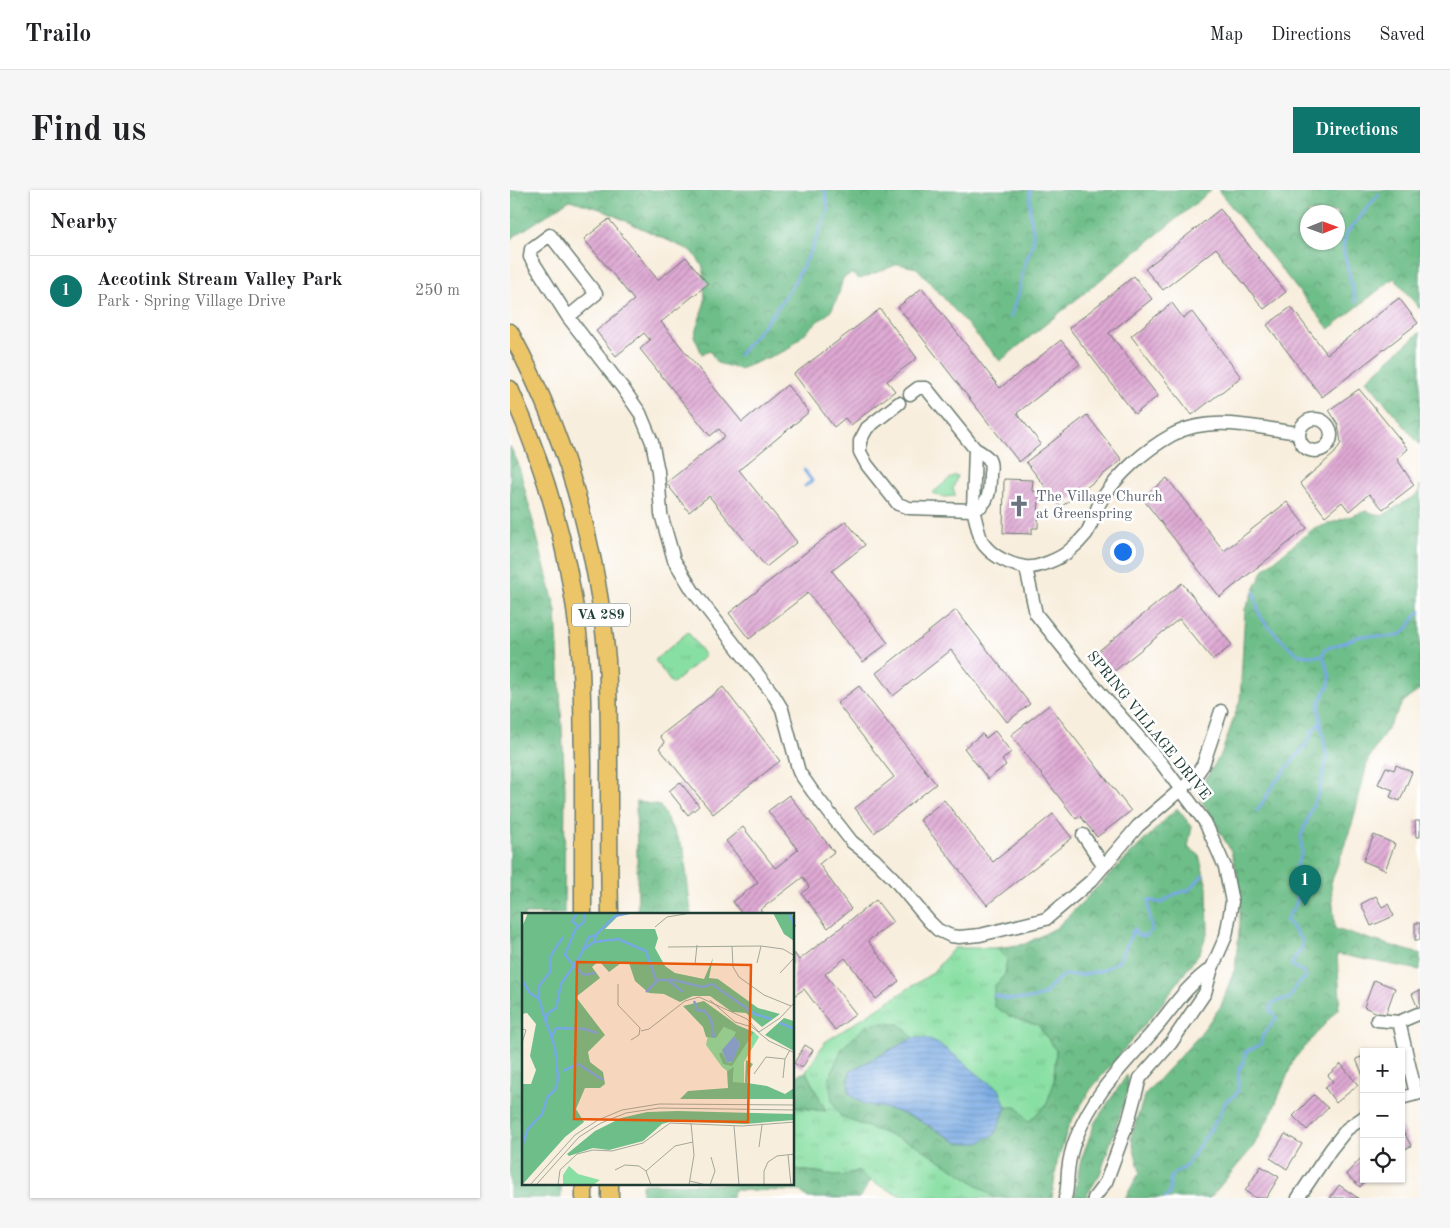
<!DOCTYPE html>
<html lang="en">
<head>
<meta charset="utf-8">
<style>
  body { margin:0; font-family:"Old Standard TT",serif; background:#f6f6f6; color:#202124 }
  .controls { position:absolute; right:15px; bottom:15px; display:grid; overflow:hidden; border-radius:0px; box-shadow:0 1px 4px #0004 }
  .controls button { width:45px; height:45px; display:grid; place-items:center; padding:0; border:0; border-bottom:1px solid #e0e0e0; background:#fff; color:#202124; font:25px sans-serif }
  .compass { position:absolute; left:790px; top:15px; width:45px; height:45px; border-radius:50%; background:#fff; box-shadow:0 1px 4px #0004; rotate:89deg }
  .you { position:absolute; left:612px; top:361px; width:18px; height:18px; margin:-12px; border:4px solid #fff; border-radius:50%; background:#1a73e8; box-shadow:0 0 0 8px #1a73e833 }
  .badge { display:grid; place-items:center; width:32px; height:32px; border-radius:50%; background:#0f766e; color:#fff; font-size:16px; font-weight:700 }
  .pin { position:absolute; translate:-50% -41px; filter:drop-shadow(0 1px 2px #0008) }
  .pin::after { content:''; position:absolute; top:26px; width:18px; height:15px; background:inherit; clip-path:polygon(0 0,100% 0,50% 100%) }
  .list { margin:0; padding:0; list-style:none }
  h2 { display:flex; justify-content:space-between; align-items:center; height:65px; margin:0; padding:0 20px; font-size:21px }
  h2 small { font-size:16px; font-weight:400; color:#757577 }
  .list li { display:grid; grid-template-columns:32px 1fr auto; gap:15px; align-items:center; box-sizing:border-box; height:70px; padding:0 20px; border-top:1px solid #e0e0e0 }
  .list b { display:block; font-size:19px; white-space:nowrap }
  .list p { margin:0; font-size:16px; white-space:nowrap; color:#757577 }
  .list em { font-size:16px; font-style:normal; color:#757577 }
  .icon { flex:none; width:28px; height:28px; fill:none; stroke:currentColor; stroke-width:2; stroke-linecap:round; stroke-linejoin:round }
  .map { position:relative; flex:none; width:910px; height:1008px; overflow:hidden; border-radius:0px }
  header { display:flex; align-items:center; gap:30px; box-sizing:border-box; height:70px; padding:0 25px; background:#fff; border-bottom:1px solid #e0e0e0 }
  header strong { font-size:24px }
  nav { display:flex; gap:28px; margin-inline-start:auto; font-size:18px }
  .intro { display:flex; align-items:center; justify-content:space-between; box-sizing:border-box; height:120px; padding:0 30px }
  h1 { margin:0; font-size:35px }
  .button { padding:12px 22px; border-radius:0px; background:#0f766e; color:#fff; font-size:18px; font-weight:700 }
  main { display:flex; gap:30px; padding:0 30px }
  aside { flex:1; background:#fff; border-radius:0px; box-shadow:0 1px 4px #0004 }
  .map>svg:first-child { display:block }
</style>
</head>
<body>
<header>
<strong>Trailo</strong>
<nav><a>Map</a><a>Directions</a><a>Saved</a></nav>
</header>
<div class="intro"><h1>Find us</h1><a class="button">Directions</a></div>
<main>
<aside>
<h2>Nearby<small></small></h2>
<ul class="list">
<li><span class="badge">1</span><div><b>Accotink Stream Valley Park</b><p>Park · Spring Village Drive</p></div><em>250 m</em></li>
</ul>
</aside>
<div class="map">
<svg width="910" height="1008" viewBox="0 0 910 1008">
  <defs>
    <pattern id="grass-tufts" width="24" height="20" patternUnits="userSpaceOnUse" patternTransform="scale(1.25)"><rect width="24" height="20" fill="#88dfa3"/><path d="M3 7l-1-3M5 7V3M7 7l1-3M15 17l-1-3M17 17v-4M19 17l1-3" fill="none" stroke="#75c08d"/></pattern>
    <pattern id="forest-crowns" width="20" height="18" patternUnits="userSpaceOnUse" patternTransform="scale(1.25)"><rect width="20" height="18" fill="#6ebe89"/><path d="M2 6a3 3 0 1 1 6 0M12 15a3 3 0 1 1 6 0" fill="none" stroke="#5a9c71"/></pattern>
    <pattern id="water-rules" width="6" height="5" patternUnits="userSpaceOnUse" patternTransform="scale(1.25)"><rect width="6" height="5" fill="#77a9e3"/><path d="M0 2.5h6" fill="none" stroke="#618bb9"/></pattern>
    <pattern id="building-hatch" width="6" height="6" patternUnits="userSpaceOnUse" patternTransform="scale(1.25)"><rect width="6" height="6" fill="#dfa9d4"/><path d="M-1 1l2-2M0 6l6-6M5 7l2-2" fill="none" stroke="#b48bad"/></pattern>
  </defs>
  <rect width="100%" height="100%" fill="#fff"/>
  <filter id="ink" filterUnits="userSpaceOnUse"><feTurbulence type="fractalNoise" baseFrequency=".02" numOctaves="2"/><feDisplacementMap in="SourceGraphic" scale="10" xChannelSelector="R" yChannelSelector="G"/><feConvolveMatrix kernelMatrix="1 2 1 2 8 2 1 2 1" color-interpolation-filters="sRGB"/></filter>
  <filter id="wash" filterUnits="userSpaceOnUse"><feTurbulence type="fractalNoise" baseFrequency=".0096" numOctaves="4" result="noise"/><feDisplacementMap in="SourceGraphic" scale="20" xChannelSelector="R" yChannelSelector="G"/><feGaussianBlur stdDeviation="1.12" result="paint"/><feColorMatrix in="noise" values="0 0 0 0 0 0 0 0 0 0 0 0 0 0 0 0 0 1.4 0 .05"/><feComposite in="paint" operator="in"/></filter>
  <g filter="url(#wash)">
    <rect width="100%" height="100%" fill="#f8eedd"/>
    <!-- grass -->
    <g fill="url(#grass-tufts)" stroke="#548e6c">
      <path d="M178 442 195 466 162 494 145 470Z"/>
      <path d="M444 758H486L497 769 495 784 484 797 499 826 528 835 546 860 544 894 536 915 459 989 485 1008H395L361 991 347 981 333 986 284 979V917L315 921 296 882 315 852 421 784Z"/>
    </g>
    <!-- forest -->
    <g fill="url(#forest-crowns)" stroke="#467e5e" fill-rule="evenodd">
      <path d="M0 0H702L490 171 407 78 388 74 350 89 341 84 333 88C329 103 325 124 309 130L277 160 230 179 207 173 200 161 192 164 184 146 195 111 193 77 183 62 90 19 60 10 0 49Z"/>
      <path d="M708 0H910V119L884 88 819 139ZM798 22H828V52H798Z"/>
      <path d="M910 142V255L856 190Z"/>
      <path d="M0 256 8 273 46 421 55 597 54 724H14V994H51V1008H0Z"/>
      <path d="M910 295V500L894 511 858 570 843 631 821 693 825 739 910 764V780L827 764 830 808 828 819 784 869 763 920 743 957 700 1008H615L630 982 621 947 635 904 687 848 711 816 725 778 730 733V701L726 679 721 661 690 608 689 600 712 562 730 510 735 419 754 379 803 339 856 321 872 326 909 303Z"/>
      <path d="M126 611 150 616 174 660 181 724H128Z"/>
      <path d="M667 618 682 637 678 657 689 665 697 697 698 741 690 762 651 815 581 899 559 935 547 973 542 1008H485L459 989 406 955 331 927 322 911 319 889 332 858 357 835 374 833 390 834 403 848 340 881 338 890 339 904 353 914 379 919 405 928 449 953 485 944 496 917H507L519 932 536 915 544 893 546 860 528 835 499 826 484 816V797L495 784 497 769 486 758 515 754 546 738Z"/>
      <path d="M296 882 316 921 284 917V886Z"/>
      <path d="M617 885 619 898 590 984 575 1008H564L570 973 585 932Z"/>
      <path d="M284 979 332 986 347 981 361 991 349 1008H298L290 1001 223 1000 222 1008H132V994H284Z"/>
    </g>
    <!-- garden -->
    <path fill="#88dfa3" stroke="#548e6c" d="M445 285 447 286 443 299 446 306 434 307 422 303C431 297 436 290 445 285Z"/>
    <!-- water -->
    <path fill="url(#water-rules)" stroke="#4b738c" d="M403 848C408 848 414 847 418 849 445 860 464 885 489 899L496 917 485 944 469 953H449L405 928 379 919 353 914 339 904 340 881Z"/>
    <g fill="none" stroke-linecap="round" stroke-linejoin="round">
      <!-- stream -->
      <g stroke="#77a9e3" stroke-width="3">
        <path d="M846 112 833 59 836 44 869 4"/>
        <path d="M500 127 509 103 513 80 523 52V40L520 25V0"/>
        <path d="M229 165 266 120 282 96 301 61 318 20 315 0"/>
        <path d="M294 280 302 291 295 296"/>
        <path d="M744 402C746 409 747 418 750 425 753 433 782 461 790 465 793 466 809 466 813 466"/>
        <path d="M747 621 764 594 799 551 802 541 810 533"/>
        <path d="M484 805 497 809H521L535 804 546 791 554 785H572L593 780 609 771 624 739 628 745 635 746 642 740 639 725V710L651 713 665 704 679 700 693 685"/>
        <path d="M655 1008 660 1003V990L663 984 675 977 708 928 716 911 724 906 728 901 729 879 733 874 735 862 751 854 753 845 766 829 764 824 760 821 761 815 766 811 779 809 786 796 796 787 794 782 784 777 781 774 792 758V750L776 730 787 712 784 681 792 663 791 646 810 598 817 567 809 522 810 511 819 495 820 487 813 466 814 460C821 456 828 455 836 452 840 451 843 448 847 447 859 443 873 449 886 446 901 442 900 428 910 422"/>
      </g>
    </g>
    <g id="blocks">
      <!-- building -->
      <g fill="url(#building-hatch)">
        <path d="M710 19 776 102 754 119 706 58 653 100 635 79Z"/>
        <path d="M99 29 148 90 176 67 198 94 151 132 232 232 277 195 299 222 229 280 287 352 256 377 199 306 179 322 156 293 215 246 209 239 200 246 130 159 140 150 134 143 106 166 86 141 124 110 74 49Z"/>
        <path d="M624 86 642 109 599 143 648 206 625 224 559 138Z"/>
        <path d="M412 98 490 198 551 150 570 174 507 223 531 254 509 272 388 117Z"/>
        <path d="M889 108 908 133 812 207 757 135 781 117 817 164Z"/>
        <path d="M662 113 673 128 682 122 731 187 682 225 621 146Z"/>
        <path d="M370 119 407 168 377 191 385 201 341 235 335 228 324 237 284 184Z"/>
        <path d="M849 199 898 259 887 269 904 295 873 319 859 304 839 321 832 312 815 326 790 293 825 263 831 253 828 234 819 220Z"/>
        <path d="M577 225 612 270 551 317 516 272Z"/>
        <path d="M657 288 714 361 777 312 797 338 710 407 632 308Z"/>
        <path d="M494 289 523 290 522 301 529 302 528 338H522V344L493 343Z"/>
        <path d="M336 331 355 355 322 381 378 453 353 472 298 403 239 449 219 423Z"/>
        <path d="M672 393 722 455 703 470 669 429 602 483 586 463Z"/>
        <path d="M446 420 520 514 497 532 441 460 383 506 366 483Z"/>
        <path d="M349 496 426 594 364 643 345 618 384 587 327 513Z"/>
        <path d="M213 497 270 571 203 624 149 558 155 553 150 546Z"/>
        <path d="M539 515 621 621 587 647 570 626 566 629 501 545Z"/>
        <path d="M485 541 501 562 492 570 496 575 478 589 454 558 472 544 476 548Z"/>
        <path d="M886 575 902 582 890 611 880 607 883 600 868 594 876 577 884 580Z"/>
        <path d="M170 592 189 616 178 625 159 601Z"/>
        <path d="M279 605 324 662 309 674 341 719 318 738 292 704 299 697 293 687 250 720 253 724H232L223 712 248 692 216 651 233 637 265 678 288 660 258 621Z"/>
        <path d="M434 610 483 672 543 624 562 648 477 715 410 630Z"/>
        <path d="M905 631H910V647H906Z"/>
        <path d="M864 645 885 654 875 680 853 671Z"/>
        <path d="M866 706 872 717 878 714 884 726 861 736 851 714Z"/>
        <path d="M366 710 383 732 358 751 389 791 366 809 335 768 315 784 346 824 325 840 294 799 284 806V763L289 770Z"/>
        <rect x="905" y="733" width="5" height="17"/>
        <path d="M864 790 885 798 875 826 854 817Z"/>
        <path d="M910 800V823L902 804Z"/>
        <path d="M295 855 303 860 292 878 284 873Z"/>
        <path d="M854 866V888L846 869Z"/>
        <path d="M831 874 848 895 826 913 815 898 823 892 818 885Z"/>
        <path d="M804 905 818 918 797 940 783 926Z"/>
        <path d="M891 936 901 956 891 961Z"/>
        <path d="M775 944 792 954 777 979 760 968Z"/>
        <path d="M854 965V989H857L850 997 836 984Z"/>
        <path d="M751 976 769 987 756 1008H746L735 1001Z"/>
        <path d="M829 995 848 1008H820Z"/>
      </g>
    </g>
  </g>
  <g filter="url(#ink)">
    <use href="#blocks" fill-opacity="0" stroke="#6b7b6f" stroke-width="1"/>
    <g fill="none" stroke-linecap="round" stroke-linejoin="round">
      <!-- minor casing -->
      <g stroke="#6b7b6f" stroke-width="15">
        <g id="minor">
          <path d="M58 127 86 104 40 45 21 59 20 67 58 127 112 197 130 223 142 252 148 281 151 324 164 370 183 401 263 504 272 519 289 582 303 602 342 652 365 670 383 688 419 731 428 740 441 746 449 747 470 745 536 729 581 691 628 636 684 588 693 575 711 521"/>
          <path d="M389 213 357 238 350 251V262L357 275 388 314 399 318 463 320 465 259 416 198H408L400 204"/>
          <circle cx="805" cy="245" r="16"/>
          <path d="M465 259C469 261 475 265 478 268 481 272 481 279 480 284 480 299 480 315 463 320 466 329 469 350 475 356 484 367 501 375 515 377 526 379 552 368 560 360 565 356 572 349 576 344 583 333 585 320 592 309 609 283 635 260 662 245 701 224 747 238 789 243"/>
          <path d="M516 378 526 424 579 490 652 574 695 632 715 677 722 712 716 746 702 778 695 803 661 853 630 888 618 932 596 992 584 1008"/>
          <path d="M573 645 594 676"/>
          <path d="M867 830 889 832 908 824"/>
          <path d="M889 832 906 904"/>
          <path d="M891 908 910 903"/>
          <path d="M555 1008C558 999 557 991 558 981 559 971 562 958 566 948 584 903 609 880 640 845 660 822 676 795 702 778"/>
          <path d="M788 1008 821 959 837 939 854 927"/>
        </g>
      </g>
      <!-- major casing -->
      <g stroke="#6b7b6f" stroke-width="19">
        <g id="major">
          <path d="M0 142C55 243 87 355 97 470 99 506 99 541 99 576 99 626 99 675 100 724"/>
          <path d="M0 199C36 279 60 363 69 451 73 491 72 532 73 572 73 623 73 674 73 724"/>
          <path d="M74 994V1008"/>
          <path d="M100 994V1008"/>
        </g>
      </g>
      <!-- minor -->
      <use href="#minor" stroke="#fff" stroke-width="12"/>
      <!-- major -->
      <use href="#major" stroke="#edc569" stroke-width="16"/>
    </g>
  </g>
  <!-- icons -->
  <defs>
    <g id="church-bare" transform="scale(1.725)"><path d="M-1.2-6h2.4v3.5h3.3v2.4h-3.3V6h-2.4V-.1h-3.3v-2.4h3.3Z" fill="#6b7280" stroke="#fff" stroke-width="2.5" paint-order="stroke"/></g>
  </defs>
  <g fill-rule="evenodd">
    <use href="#church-bare" x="509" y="316"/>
  </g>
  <g text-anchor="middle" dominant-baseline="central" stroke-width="5" stroke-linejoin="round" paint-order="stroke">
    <!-- shield labels -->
    <rect fill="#fff" stroke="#627771" stroke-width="1" x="62" y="413.5" width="58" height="23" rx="4"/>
    <g font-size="14" font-weight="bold" fill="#1f3d34">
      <text x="91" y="425">VA 289</text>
    </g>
    <!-- worship labels -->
    <g font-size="15" fill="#5b616d" stroke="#fff" text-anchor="start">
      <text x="526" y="307">The Village Church<tspan x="526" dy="17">at Greenspring</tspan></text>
    </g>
    <!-- street labels -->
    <g font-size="15" fill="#1f3d34" stroke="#fff">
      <text transform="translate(638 536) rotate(51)">SPRING VILLAGE DRIVE</text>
    </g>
  </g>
  <!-- overview -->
  <g transform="translate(12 723)">
    <rect width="272" height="272" fill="#f8eedd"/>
    <path d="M202 114 212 116 224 129 232 119 237 124 222 149V171L211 170 212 155 205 158 200 154 184 132 186 122H196ZM47 253 56 261 78 267 71 272H41V262Z" fill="#88dfa3"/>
    <path d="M6 0H104L97 2 83 16H133L136 25 133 35 143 53 153 60 182 66 191 45 187 65 196 66 236 95 258 101 240 114 224 100 210 99 188 83H171L158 89 142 81 127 80 113 68 107 50H99L87 59 77 48 70 54 78 65 54 84 83 122 66 139 68 149 81 159 83 171 78 175H63L54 196 62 209 43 224 0 272V171H9L14 157 8 143 14 111 5 100 0 101V14ZM251 0H269L272 4V28L262 21ZM182 88 215 112 232 119 210 153 201 151 197 141 200 139 205 150H209L218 131 212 123 214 119 202 114 194 125 184 124 181 114 161 93ZM262 105 272 108V138L243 122ZM224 147 231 151 226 159 225 170 245 173 263 181 272 175V186H158L166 178 206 175 205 158 212 154 211 169 223 170ZM155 198 272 201V207L223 211 151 208 140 211 121 228 87 237 71 235 47 243 45 241 73 218 99 205 125 199Z" fill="#6ebe89"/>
    <path d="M212 123 218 131 211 148 205 150 200 137Z" fill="#77a9e3"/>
    <path fill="none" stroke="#77a9e3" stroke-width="2.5" d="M55 0 50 8 56 13M267 0 273 14M72 29 96 26 124 38 134 67H152L180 74 190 71 233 101 249 106M61 37 72 29 74 22M54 55 43 42 53 17 62 9V0M55 56 62 62 74 60M0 67 8 80 17 86 25 113M147 68 161 79M124 79 135 68M17 86V73L28 59V44L41 24M172 88 176 98 182 97 189 106 192 125M258 110 273 116M29 126 34 115 63 116 75 120M41 158 56 151 81 167M0 233 6 216 20 201 26 183 33 177 36 166 33 134 24 108 26 100 34 95 39 71 57 45 67 24 74 22 93 3 107 0"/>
    <path fill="none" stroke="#a1a799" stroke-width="1" d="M133 14 145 4 169 0M210 33 211 54 217 64 242 82 269 93M146 34 239 33 261 36 273 43M235 50 239 33M173 51 175 32M258 60 273 44M96 71V92L118 115 117 122 109 127M188 87 213 109 230 114 247 128 273 140M0 116 4 117 0 130M119 118 127 116 163 88 177 84 225 106 237 119M237 119 258 105 273 89M232 161 244 144 263 146M261 165 263 146 268 137M212 213 217 272M237 234 240 212M266 242 269 272M93 257 103 252 117 253 124 258 129 272M124 258 153 233 171 229M168 268 184 272M8 272 53 222 76 207 100 197 137 191 273 192M14 272 57 224 79 210 104 200 137 195 273 197M36 272 38 257 55 241 71 237 90 238 121 230 148 210 220 213 273 209M167 272 172 242 169 210M188 272 193 258 189 244M242 272V258L246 249 255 243 273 241"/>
    <path fill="#e8590c" fill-opacity="0.15" stroke="#e8590c" stroke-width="2.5" d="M55 49 229 52 226 209 52 206Z"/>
    <rect width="272" height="272" fill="none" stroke="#1f3d34" stroke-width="2.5"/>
  </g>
</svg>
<div class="controls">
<button>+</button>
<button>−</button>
<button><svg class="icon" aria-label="locate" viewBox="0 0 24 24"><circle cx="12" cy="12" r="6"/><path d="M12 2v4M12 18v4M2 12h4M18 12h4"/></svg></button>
</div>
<svg class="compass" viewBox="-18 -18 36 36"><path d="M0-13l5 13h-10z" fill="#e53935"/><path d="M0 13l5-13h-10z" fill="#757577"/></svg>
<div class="you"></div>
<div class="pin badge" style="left:795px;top:716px">1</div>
</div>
</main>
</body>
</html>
